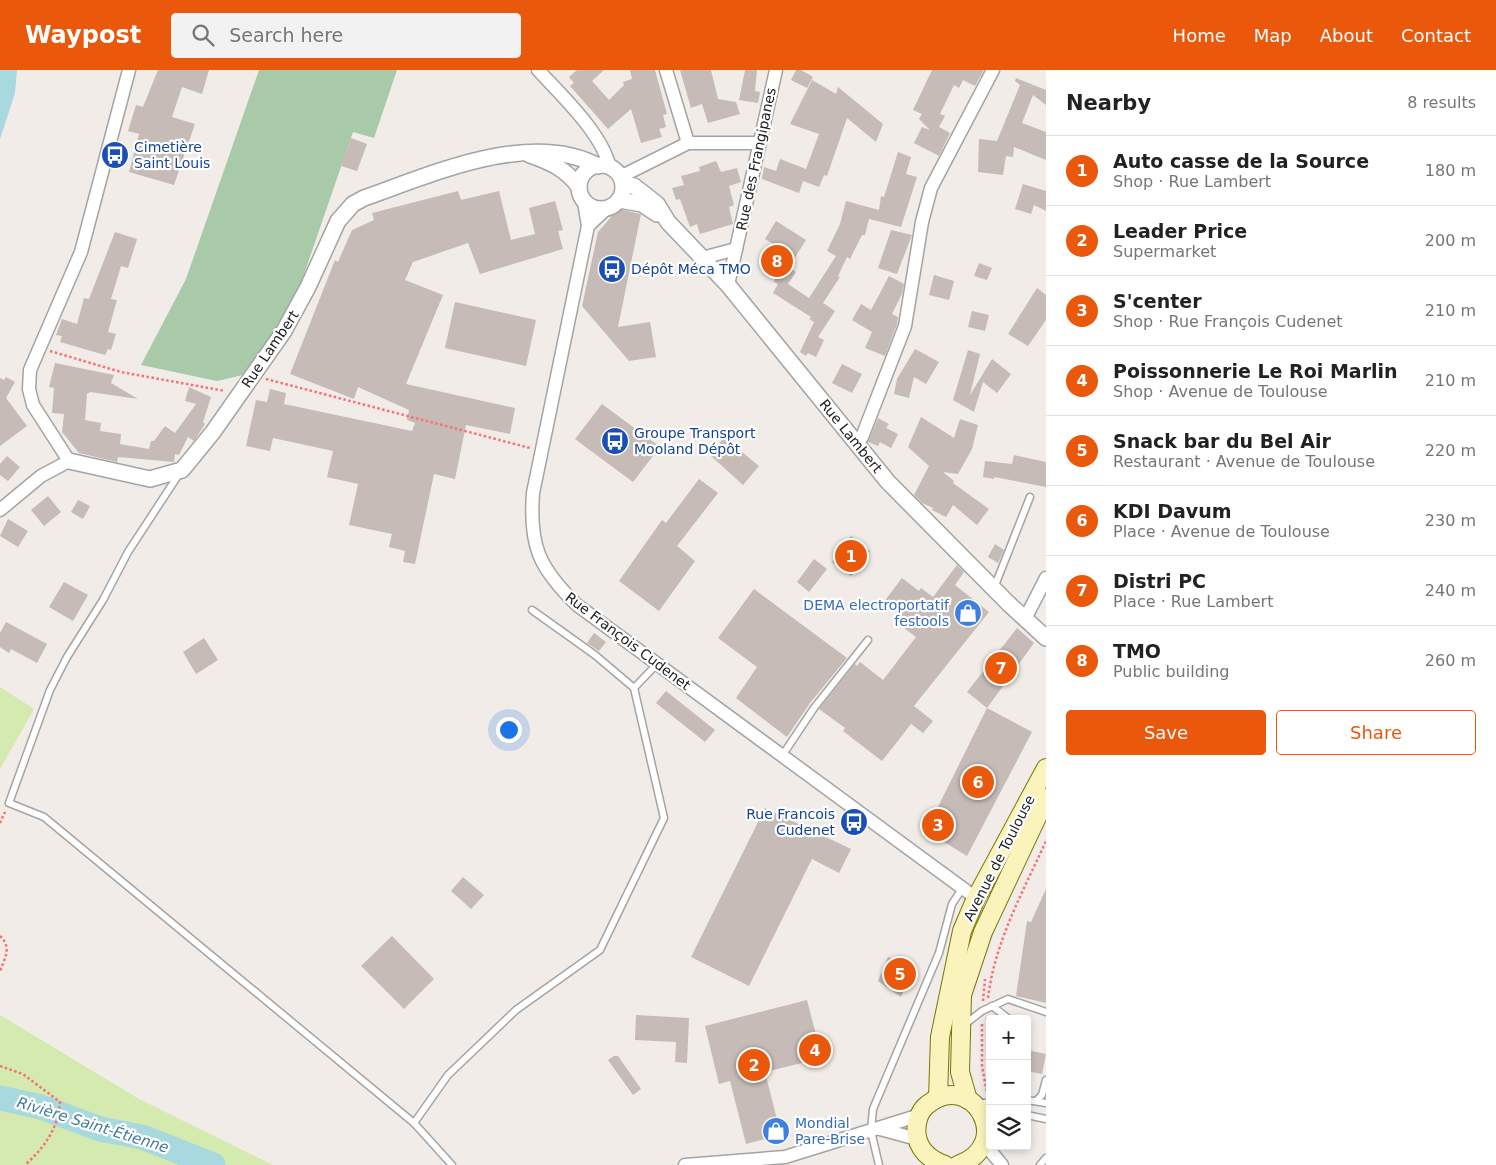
<!DOCTYPE html>
<html lang="en">
<head>
<meta charset="utf-8">
<style>
  body { margin:0; font-family:"DejaVu Sans",sans-serif; background:#f2f2f2; color:#222 }
  .controls { position:absolute; right:15px; bottom:15px; display:grid; overflow:hidden; border-radius:5px; box-shadow:0 2px 8px #0003 }
  .controls button { width:45px; height:45px; display:grid; place-items:center; padding:0; border:0; border-bottom:1px solid #e0e0e0; background:#fff; color:#222; font:25px sans-serif }
  .you { position:absolute; left:508px; top:659px; width:18px; height:18px; margin:-12px; border:4px solid #fff; border-radius:50%; background:#1a73e8; box-shadow:0 0 0 8px #1a73e833 }
  .badge { display:grid; place-items:center; width:32px; height:32px; border-radius:50%; background:#ea580c; color:#fff; font-size:16px; font-weight:700 }
  .pin { position:absolute; translate:-50% -50%; border:2px solid #fff; box-shadow:0 1px 5px #0006 }
  .list { margin:0; padding:0; list-style:none }
  h2 { display:flex; justify-content:space-between; align-items:center; height:65px; margin:0; padding:0 20px; font-size:21px }
  h2 small { font-size:16px; font-weight:400; color:#767676 }
  .list li { display:grid; grid-template-columns:32px 1fr auto; gap:15px; align-items:center; box-sizing:border-box; height:70px; padding:0 20px; border-top:1px solid #e0e0e0 }
  .list b { display:block; font-size:19px; white-space:nowrap }
  .list p { margin:0; font-size:16px; white-space:nowrap; color:#767676 }
  .list em { font-size:16px; font-style:normal; color:#767676 }
  .actions { display:flex; gap:10px; padding:15px 20px }
  .actions a { flex:1; padding:11px 0; border:1px solid #ea580c; border-radius:5px; text-align:center; font-size:18px; color:#ea580c }
  .actions .main { background:#ea580c; color:#fff }
  .icon { flex:none; width:28px; height:28px; fill:none; stroke:currentColor; stroke-width:2; stroke-linecap:round; stroke-linejoin:round }
  .map { position:relative; flex:none; width:1046px; height:1095px; overflow:hidden }
  header { display:flex; align-items:center; gap:30px; box-sizing:border-box; height:70px; padding:0 25px; background:#ea580c; color:#fff }
  header strong { font-size:24px }
  nav { display:flex; gap:28px; margin-inline-start:auto; font-size:18px }
  .search { width:350px; height:45px; background:#f2f2f2; display:flex; align-items:center; gap:12px; box-sizing:border-box; padding:0 18px; border-radius:5px; color:#767676; font-size:19px }
  main { display:flex }
  aside { flex:1; background:#fff }
  .map>svg:first-child { display:block }
</style>
</head>
<body>
<header>
<strong>Waypost</strong>
<div class="search"><svg class="icon" aria-label="search" viewBox="0 0 24 24"><circle cx="10" cy="10" r="6"/><path d="M15 15l6 6"/></svg>Search here</div>
<nav><a>Home</a><a>Map</a><a>About</a><a>Contact</a></nav>
</header>
<main>
<div class="map">
<svg width="1046" height="1095" viewBox="0 0 1046 1095">
  <rect width="100%" height="100%" fill="#f1ece7"/>
  <!-- grass -->
  <g fill="#d4eaae">
    <path d="M0 617 34 639 0 699Z"/>
    <path d="M0 945 139 1029 273 1095H0Z"/>
  </g>
  <!-- cemetery -->
  <path fill="#a8caa9" d="M259 0H397L374 68 353 62 292 239 243 305 217 311 141 295 186 209Z"/>
  <!-- water -->
  <path fill="#a8d9de" d="M0 0H17L15 23 0 69Z"/>
  <g fill="none" stroke-linecap="round" stroke-linejoin="round">
    <!-- river -->
    <path stroke="#a8d9de" stroke-width="25" d="M0 1028 41 1037 100 1059 142 1067 213 1095"/>
  </g>
  <!-- building -->
  <g fill="#c6bbb6">
    <path d="M158 0H209L202 24 182 17 172 47 195 54 174 115 129 102 139 64 128 61 136 35 143 37Z"/>
    <path d="M577 0H604L592 11 609 30 624 15 623 12 632 9 630 0H655L667 44 663 45 666 57 659 59 662 67 641 73 631 39 608 59 570 16 574 13 569 7Z"/>
    <path d="M680 0H711L718 29 736 32 740 44 708 53 702 34 691 38Z"/>
    <path d="M745 0H757L755 21 760 22 758 33 739 30Z"/>
    <path d="M796 0H801L813 7 807 18 791 10Z"/>
    <path d="M932 0H984L975 16 963 10 959 18 954 15 940 44 945 46 939 57 950 63 939 86 914 73 922 57 930 60 919 49 922 44 913 40Z"/>
    <path d="M1016 8 1046 20V35L1033 25 1022 53 1046 62V90L1014 77 1013 87 1006 86 1003 105 978 102 979 69 997 71 1020 15 1015 11Z"/>
    <path d="M812 10 836 24 838 17 883 54 876 72 847 48 827 106 824 105 819 117 803 111 799 123 762 109 764 97 776 101 780 89 806 99 819 64 790 54Z"/>
    <path d="M351 68 367 74 357 101 341 96Z"/>
    <path d="M898 82 911 87 906 104 917 107 901 157 869 149 865 165H862L850 189 847 187 838 206 840 207 823 233 835 241 818 267 824 270 816 287 808 283 806 286 800 282 814 252 809 249 811 247 773 223 778 214 774 212 777 203 761 193 773 174 765 169 776 151 806 170 789 197 796 202 788 214 809 228 836 186 827 181 840 154 846 131 879 140 881 126 884 127Z"/>
    <path d="M716 91 721 102 737 98 741 112 729 116 734 135 729 137 733 154 700 164 697 154 690 157 680 129 676 130 672 118 684 115 681 106 700 101 699 97Z"/>
    <path d="M1023 114 1046 121V141L1034 135 1031 144 1015 139Z"/>
    <path d="M458 121 461 130 499 121 511 170 535 164 529 138 555 131 563 160 558 161 563 179 480 204 468 173 413 192 405 210 443 225 406 314 515 338 510 364 466 355 455 409 434 404 415 494 403 492 405 481 389 477 392 464 349 455 358 414 327 407 333 381 273 368 270 381 246 376 256 330 267 332 270 319 286 323 284 334 412 361 415 353 407 350 409 340 358 317 354 329 290 304 335 190 338 192 352 160 374 150 372 143Z"/>
    <path d="M618 139 641 144 618 257 650 252 656 287 629 291 582 236 598 162Z"/>
    <path d="M891 160 912 165 897 204 878 198Z"/>
    <path d="M115 162 137 169 128 198 121 196 111 229 117 230 108 262 116 264 111 280 108 279 105 285 60 272 62 266 56 265 62 249 77 254 84 228 89 229Z"/>
    <path d="M979 193 992 198 987 210 974 206Z"/>
    <path d="M934 205 954 211 949 230 929 225Z"/>
    <path d="M889 206 904 214 902 224 892 244 898 247 897 254 885 286 865 278 872 262 852 250 861 234 871 240Z"/>
    <path d="M1037 218 1046 225V250L1028 276 1008 264Z"/>
    <path d="M455 232 536 250 526 296 445 278Z"/>
    <path d="M972 241 989 245 985 261 968 257Z"/>
    <path d="M915 279 939 292 926 314 914 307 909 328 894 324 897 309Z"/>
    <path d="M968 280 980 284 970 325 992 289 1011 304 997 323 983 312 974 342 953 330Z"/>
    <path d="M55 293 114 305 111 313 138 329 90 322 87 324 85 350 101 353 100 361 121 364 120 374 149 379 151 371H154L165 356 175 363 196 334 185 331 189 317 211 327 203 352 205 354 194 371 188 367 179 385 175 384 174 392 118 387 117 392 79 383 62 362 64 344 52 343 54 318 49 317Z"/>
    <path d="M842 294 862 304 852 323 832 313Z"/>
    <path d="M6 307 15 312 6 328 27 356 0 376V308L4 310Z"/>
    <path d="M602 334 660 377 633 412 575 369Z"/>
    <path d="M921 347 954 368 960 349 978 355 972 379 958 404 943 402 954 411 953 413 989 439 977 455 953 435 946 447 932 440 933 438 922 433 914 425 929 396 908 377Z"/>
    <path d="M878 348 889 354 886 358 898 364 891 378 880 372 878 376 868 372Z"/>
    <path d="M724 367 759 396 743 415 711 386Z"/>
    <path d="M1014 385 1046 392V417L994 407V409L983 407 985 391 1012 394Z"/>
    <path d="M7 386 20 397 8 411 0 405V394Z"/>
    <path d="M699 409 718 423 677 476 695 491 659 541 619 511 662 450 666 453Z"/>
    <path d="M48 426 61 442 44 456 31 440Z"/>
    <path d="M78 430 90 436 83 449 71 442Z"/>
    <path d="M8 449 28 461 18 477 0 466Z"/>
    <path d="M851 466 870 481 851 506 832 492Z"/>
    <path d="M995 474 1004 480 998 493 988 487Z"/>
    <path d="M814 489 827 499 809 522 797 512Z"/>
    <path d="M957 495 964 502 955 515 989 542 914 636 933 651 923 663 911 654 882 691 843 661 845 658 819 639 855 594 857 596 860 592 883 610 916 567 896 552 900 546 883 533 902 508 919 521 921 518 933 527Z"/>
    <path d="M64 512 88 525 73 551 49 537Z"/>
    <path d="M754 519 847 588 810 633 787 667 736 628 757 597 718 568Z"/>
    <path d="M6 552 47 574 37 593 11 579 9 583 0 577V563Z"/>
    <path d="M1017 558 1034 573 987 638 967 622Z"/>
    <path d="M594 563 606 572 599 581 587 573Z"/>
    <path d="M204 568 218 590 196 604 183 582Z"/>
    <path d="M666 621 715 660 705 672 656 633Z"/>
    <path d="M987 638 1032 662 967 786 926 761Z"/>
    <path d="M765 738 851 779 839 803 812 789 749 916 691 887Z"/>
    <path d="M463 807 484 825 471 839 451 821Z"/>
    <path d="M1046 819V933L1016 926 1027 851 1031 852Z"/>
    <path d="M392 866 434 909 404 939 361 896Z"/>
    <path d="M888 887 914 898 901 927 878 911Z"/>
    <path d="M807 930 822 988 765 1002 781 1065 746 1074 730 1011 719 1014 705 956Z"/>
    <path d="M636 945 689 948 687 993 675 992 676 972 635 970Z"/>
    <path d="M1027 980 1046 984 1042 1004 1027 1001Z"/>
    <path d="M614 986H618L641 1019 633 1025 608 990Z"/>
  </g>
  <g fill="none" stroke-linecap="round" stroke-linejoin="round">
    <!-- service casing -->
    <g stroke="#a4a4a4" stroke-width="9">
      <g id="service">
        <path d="M179 404 128 482 103 530 67 587 50 620 9 733 44 747 414 1053 452 1095"/>
        <path d="M994 518 1030 427"/>
        <path d="M634 618 657 594"/>
        <path d="M782 686 814 638 868 570"/>
        <path d="M992 936 1009 949"/>
        <path d="M964 955 982 941 1008 929 1046 942"/>
        <path d="M1027 1030 1046 1033"/>
        <path d="M1036 1031 1042 1025 1046 1010"/>
        <path d="M976 1033H990"/>
        <path d="M1027 1045 1046 1049"/>
        <path d="M414 1053 448 1005 516 940 600 880 664 748 634 618 595 585 532 540"/>
        <path d="M879 1095 871 1061 873 1039 939 883 952 834 962 819"/>
        <path d="M1040 1095 1046 1088"/>
      </g>
    </g>
    <!-- minor casing -->
    <g stroke="#a4a4a4" stroke-width="15">
      <g id="minor">
        <path d="M538 0C562 26 602 63 610 98"/>
        <path d="M666 0 688 73"/>
        <path d="M620 107 688 73H759"/>
        <path d="M584 132 588 156 533 423C529 476 539 498 577 535L976 828"/>
        <path d="M588 156 606 139"/>
        <path d="M702 188 736 179"/>
        <path d="M728 215 776 0"/>
        <path d="M856 373 862 367 905 256 922 152 931 118 993 0"/>
        <path d="M0 440 41 406 69 391 33 335 29 319 30 300 81 182 129 0"/>
        <path d="M1025 549 1046 508"/>
        <path d="M880 1059 917 1069"/>
        <path d="M984 1073 1002 1095"/>
        <path d="M685 1095 785 1087 920 1045"/>
      </g>
    </g>
    <!-- tertiary casing -->
    <g stroke="#a4a4a4" stroke-width="18">
      <g id="tertiary">
        <path d="M530 85C550 92 566 99 579 117"/>
        <circle cx="601" cy="117" r="22"/>
        <path d="M623 114 634 116 657 134 668 152 728 215 888 412 1009 534 1046 568"/>
        <path d="M619 130 642 134 657 144"/>
        <path d="M69 391 150 409 182 400 213 362 284 261 308 217 338 151 353 134 364 128C430 105 531 59 598 96"/>
      </g>
    </g>
    <!-- secondary casing -->
    <g stroke="#797605" stroke-width="20">
      <g id="secondary">
        <path d="M938 1028 940 967 962 861 976 828 1046 698"/>
        <path d="M968 1030 960 1002 962 925 983 862 1046 728"/>
        <path d="M945 1095C931 1090 920 1082 917 1067 915 1056 918 1042 927 1035 971 998 1017 1074 958 1095"/>
      </g>
    </g>
    <!-- path -->
    <g stroke="#f96f74" stroke-width="2.5" stroke-dasharray="2.5 2.5" stroke-linecap="butt">
      <path d="M50 281 121 302 225 321"/>
      <path d="M266 309 530 378"/>
      <path d="M0 753 5 742"/>
      <path d="M0 866C12 877 5 888 0 901"/>
      <path d="M988 928C995 871 1023 822 1046 771"/>
      <path d="M983 931 985 909"/>
      <path d="M987 948 990 1012"/>
      <path d="M982 954V996L987 1023"/>
      <path d="M0 996 23 1004 60 1032C58 1059 44 1078 25 1095"/>
    </g>
    <!-- service -->
    <use href="#service" stroke="#fff" stroke-width="6"/>
    <!-- minor -->
    <use href="#minor" stroke="#fff" stroke-width="12"/>
    <!-- tertiary -->
    <use href="#tertiary" stroke="#fff" stroke-width="15"/>
    <!-- secondary -->
    <use href="#secondary" stroke="#faf4bc" stroke-width="18"/>
  </g>
  <!-- icons -->
  <defs>
    <g id="bus-disc" transform="scale(1.4375)"><circle r="9.5" fill="#1a4fb4" stroke="#fff"/><path d="M-5-6H5V4H4V6H2V4H-2V6H-4V4H-5ZM-3.5-4V0h7V-4ZM-3.5 1.2v1.5H-2V1.2ZM2 1.2v1.5H3.5V1.2Z" fill="#fff"/></g>
    <g id="shop-disc" transform="scale(1.4375)"><circle r="9.5" fill="#3f7fe0" stroke="#fff"/><path d="M-5-2.5h2.3a2.7 3.5 0 0 1 5.4 0H5L5.5 6h-11ZM-1.5-2.5h3a1.5 2.3 0 0 0-3 0Z" fill="#fff"/></g>
  </defs>
  <g fill-rule="evenodd">
    <use href="#bus-disc" x="115" y="85"/>
    <use href="#bus-disc" x="612" y="199"/>
    <use href="#bus-disc" x="615" y="371"/>
    <use href="#shop-disc" x="968" y="543"/>
    <use href="#bus-disc" x="854" y="752"/>
    <use href="#shop-disc" x="776" y="1061"/>
  </g>
  <g text-anchor="middle" dominant-baseline="central" stroke-width="4.5" stroke-linejoin="round" paint-order="stroke">
    <!-- transit labels -->
    <g font-size="14" fill="#164399" stroke="#fff" text-anchor="start">
      <text x="134" y="77">Cimetière<tspan x="134" dy="16">Saint Louis</tspan></text>
      <text x="631" y="199">Dépôt Méca TMO</text>
      <text x="634" y="363">Groupe Transport<tspan x="634" dy="16">Mooland Dépôt</tspan></text>
      <text x="835" y="744" text-anchor="end">Rue Francois<tspan x="835" dy="16">Cudenet</tspan></text>
    </g>
    <!-- street labels -->
    <g font-size="14" fill="#202020" stroke="#fff">
      <text transform="translate(756 89) rotate(-78)">Rue des Frangipanes</text>
      <text transform="translate(270 279) rotate(-56)">Rue Lambert</text>
      <text transform="translate(851 366) rotate(51)">Rue Lambert</text>
      <text transform="translate(628 571) rotate(37)">Rue François Cudenet</text>
      <text transform="translate(999 788) rotate(-63)">Avenue de Toulouse</text>
    </g>
    <!-- shop labels -->
    <g font-size="14" fill="#366cbe" stroke="#fff" text-anchor="end">
      <text x="949" y="535">DEMA electroportatif<tspan x="949" dy="16">festools</tspan></text>
      <text x="795" y="1053" text-anchor="start">Mondial<tspan x="795" dy="16">Pare-Brise</tspan></text>
    </g>
    <!-- water labels -->
    <g font-size="15" font-style="italic" fill="#437a99" stroke="#fff">
      <text transform="translate(93 1055) rotate(17)">Rivière Saint-Étienne</text>
    </g>
  </g>
</svg>
<div class="controls">
<button>+</button>
<button>−</button>
<button><svg class="icon" aria-label="layers" viewBox="0 0 24 24"><path d="M12 4l9 5-9 5-9-5zM3 14l9 5 9-5"/></svg></button>
</div>
<div class="you"></div>
<div class="pin badge" style="left:851px;top:486px">1</div>
<div class="pin badge" style="left:754px;top:995px">2</div>
<div class="pin badge" style="left:938px;top:755px">3</div>
<div class="pin badge" style="left:815px;top:980px">4</div>
<div class="pin badge" style="left:900px;top:904px">5</div>
<div class="pin badge" style="left:978px;top:712px">6</div>
<div class="pin badge" style="left:1001px;top:598px">7</div>
<div class="pin badge" style="left:777px;top:191px">8</div>
</div>
<aside>
<h2>Nearby<small>8 results</small></h2>
<ul class="list">
<li><span class="badge">1</span><div><b>Auto casse de la Source</b><p>Shop · Rue Lambert</p></div><em>180 m</em></li>
<li><span class="badge">2</span><div><b>Leader Price</b><p>Supermarket</p></div><em>200 m</em></li>
<li><span class="badge">3</span><div><b>S'center</b><p>Shop · Rue François Cudenet</p></div><em>210 m</em></li>
<li><span class="badge">4</span><div><b>Poissonnerie Le Roi Marlin</b><p>Shop · Avenue de Toulouse</p></div><em>210 m</em></li>
<li><span class="badge">5</span><div><b>Snack bar du Bel Air</b><p>Restaurant · Avenue de Toulouse</p></div><em>220 m</em></li>
<li><span class="badge">6</span><div><b>KDI Davum</b><p>Place · Avenue de Toulouse</p></div><em>230 m</em></li>
<li><span class="badge">7</span><div><b>Distri PC</b><p>Place · Rue Lambert</p></div><em>240 m</em></li>
<li><span class="badge">8</span><div><b>TMO</b><p>Public building</p></div><em>260 m</em></li>
</ul>
<div class="actions"><a class="main">Save</a><a>Share</a></div>
</aside>
</main>
</body>
</html>
